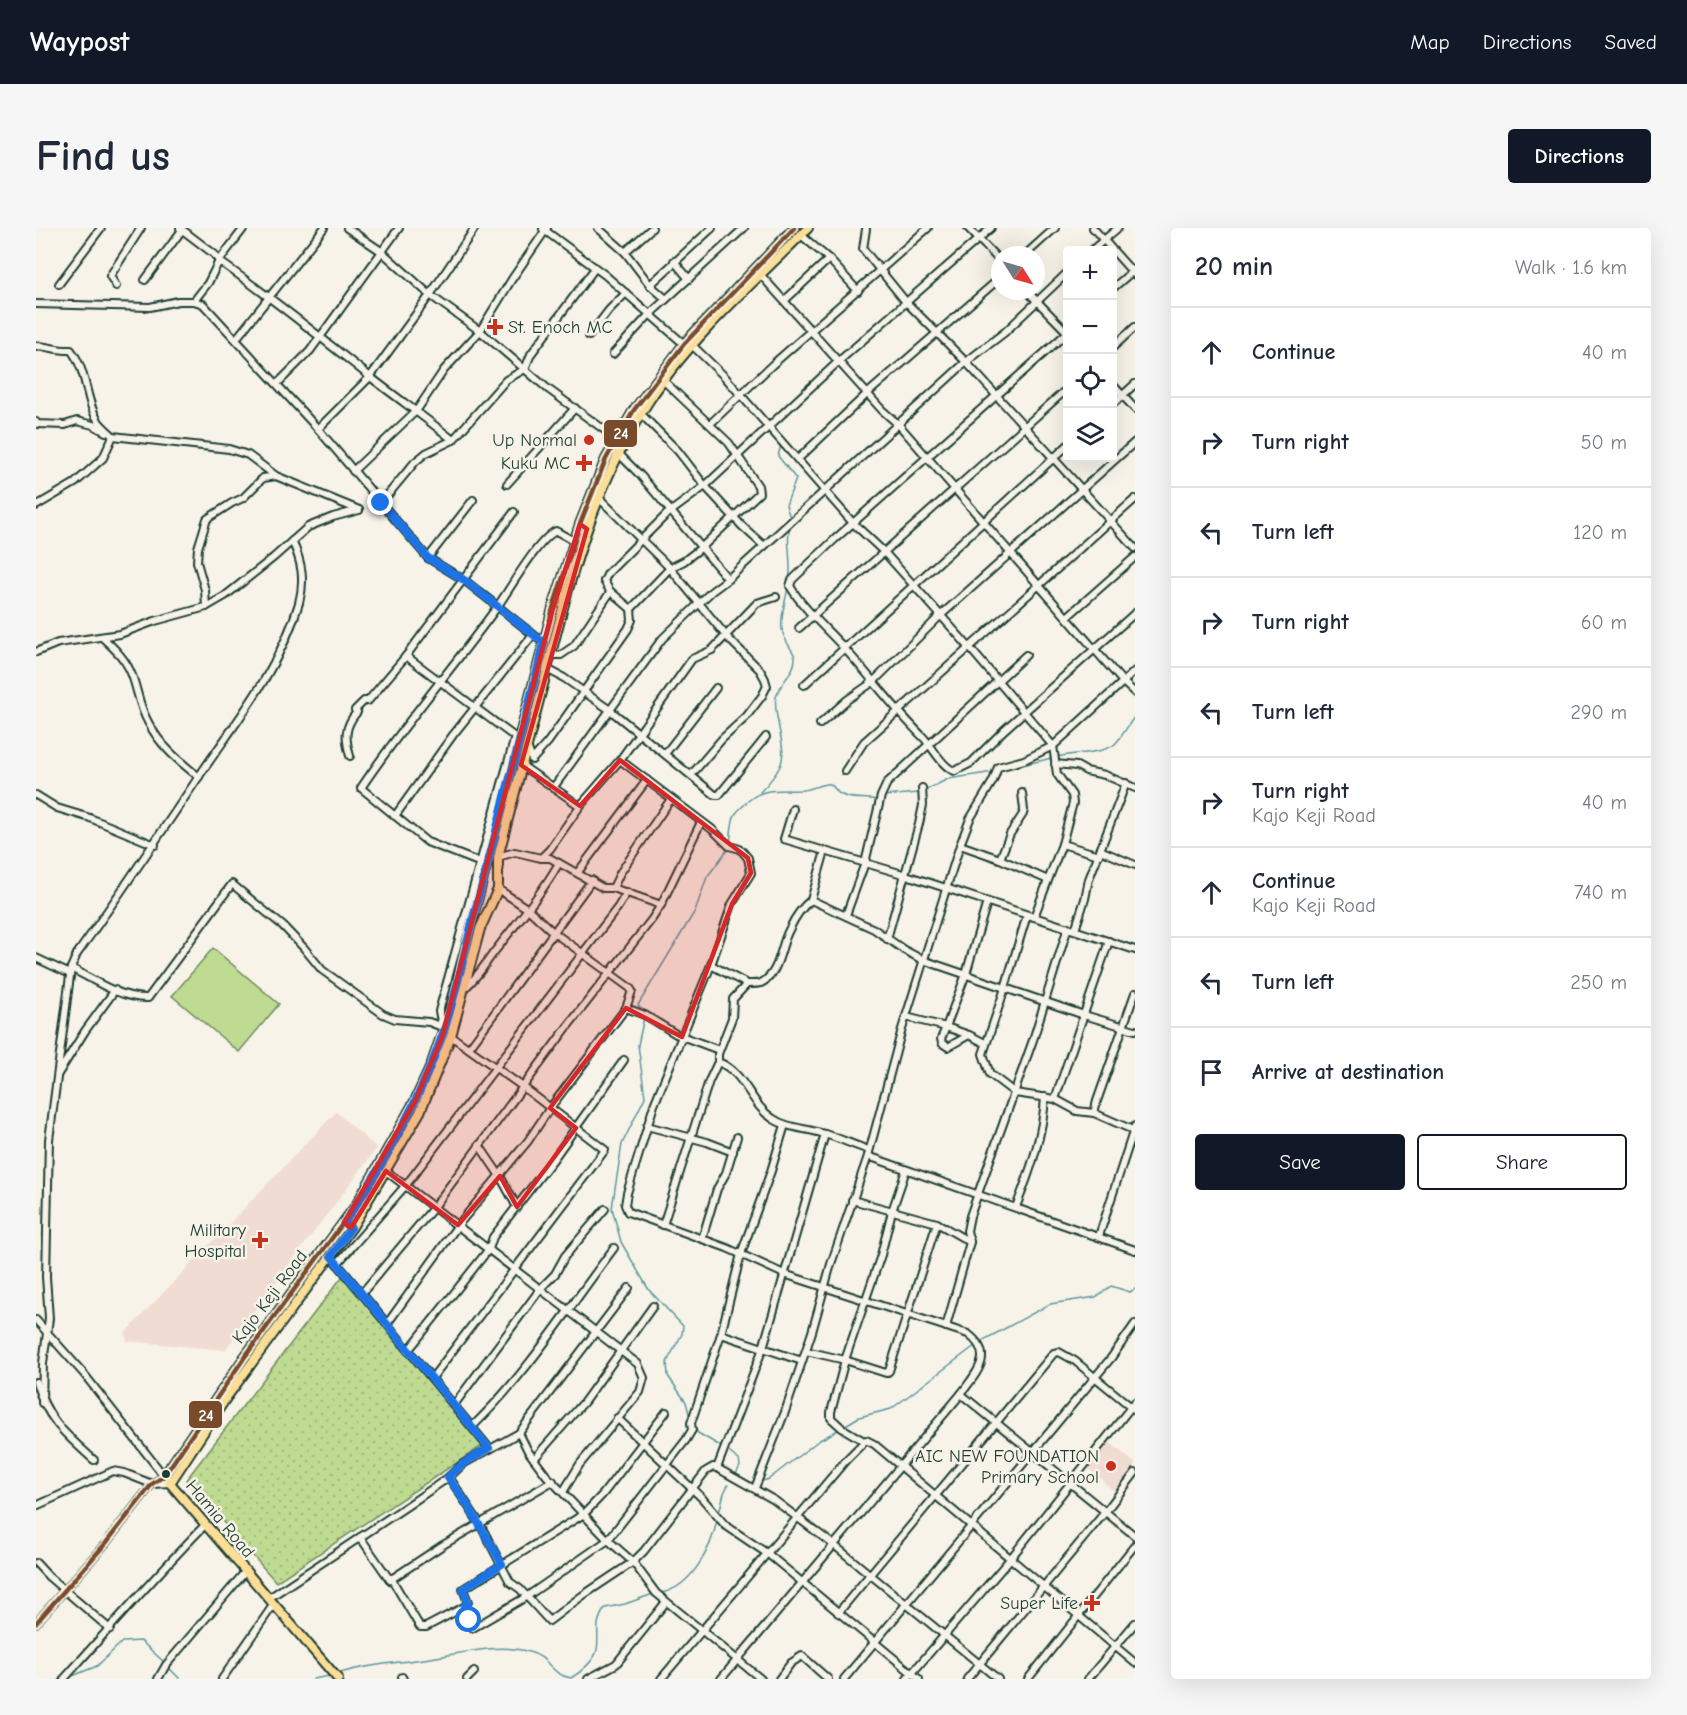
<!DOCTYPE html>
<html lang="en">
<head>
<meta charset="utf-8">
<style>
  body { margin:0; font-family:"Comic Neue",sans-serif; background:#f6f6f7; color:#1f2937 }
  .controls { position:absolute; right:18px; top:18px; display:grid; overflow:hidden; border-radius:6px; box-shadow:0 6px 24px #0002 }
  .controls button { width:54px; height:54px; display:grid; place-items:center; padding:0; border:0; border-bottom:2px solid #e0e1e3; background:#fff; color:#1f2937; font:30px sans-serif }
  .compass { position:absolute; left:955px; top:18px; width:54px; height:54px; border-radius:50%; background:#fff; box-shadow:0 6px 24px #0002; rotate:127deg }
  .stop { position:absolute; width:18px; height:18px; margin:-14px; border:4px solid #1a73e8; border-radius:50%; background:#fff }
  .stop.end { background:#1a73e8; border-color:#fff; box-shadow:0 2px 6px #0008 }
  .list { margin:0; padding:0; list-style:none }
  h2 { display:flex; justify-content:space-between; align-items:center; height:78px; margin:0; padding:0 24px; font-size:26px }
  h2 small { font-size:20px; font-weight:400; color:#747a83 }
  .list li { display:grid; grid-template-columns:39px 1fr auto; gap:18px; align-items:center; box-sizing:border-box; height:90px; padding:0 24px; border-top:2px solid #e0e1e3 }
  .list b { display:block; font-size:22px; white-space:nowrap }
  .list p { margin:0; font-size:20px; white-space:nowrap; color:#747a83 }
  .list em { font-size:20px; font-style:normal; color:#747a83 }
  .actions { display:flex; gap:12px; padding:18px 24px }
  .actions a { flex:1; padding:14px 0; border:2px solid #111827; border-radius:6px; text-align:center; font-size:21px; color:#111827 }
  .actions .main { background:#111827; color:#fff }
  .icon { flex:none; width:33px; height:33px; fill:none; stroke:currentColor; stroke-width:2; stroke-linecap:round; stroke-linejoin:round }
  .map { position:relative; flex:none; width:1099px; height:1451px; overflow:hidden; border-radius:6px }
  header { display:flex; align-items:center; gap:36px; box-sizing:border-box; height:84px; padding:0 30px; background:#111827; color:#fff }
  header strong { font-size:28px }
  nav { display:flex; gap:33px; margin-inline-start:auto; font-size:21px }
  .intro { display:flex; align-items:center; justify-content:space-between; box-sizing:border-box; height:144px; padding:0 36px }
  h1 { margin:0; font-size:42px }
  .button { padding:15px 27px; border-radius:6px; background:#111827; color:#fff; font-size:21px; font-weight:700 }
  main { display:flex; gap:36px; padding:0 36px }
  aside { flex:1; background:#fff; border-radius:6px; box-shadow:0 6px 24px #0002 }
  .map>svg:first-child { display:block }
</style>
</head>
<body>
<header>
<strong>Waypost</strong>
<nav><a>Map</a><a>Directions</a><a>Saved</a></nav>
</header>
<div class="intro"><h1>Find us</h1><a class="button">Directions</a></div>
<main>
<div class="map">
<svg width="1099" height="1451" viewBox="0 0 1099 1451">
  <defs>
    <pattern id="green-dots" width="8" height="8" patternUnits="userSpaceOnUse" patternTransform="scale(1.5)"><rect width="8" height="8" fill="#bfda91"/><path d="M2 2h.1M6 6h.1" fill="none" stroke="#a4bc7e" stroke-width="1.8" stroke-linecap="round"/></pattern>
  </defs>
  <rect width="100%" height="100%" fill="#f7f3e8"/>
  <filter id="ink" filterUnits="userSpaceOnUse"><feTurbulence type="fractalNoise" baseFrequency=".0167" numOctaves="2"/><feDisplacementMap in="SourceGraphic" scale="12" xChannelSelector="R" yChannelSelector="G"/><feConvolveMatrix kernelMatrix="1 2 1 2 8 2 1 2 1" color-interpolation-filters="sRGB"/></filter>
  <g filter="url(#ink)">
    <!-- built -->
    <g fill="#f1dcd3">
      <path d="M300 884 341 920 189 1122 91 1113 89 1105Z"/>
      <path d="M1071 1212 1099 1235V1240L1078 1263 1049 1237Z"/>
    </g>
    <!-- green -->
    <path fill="url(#green-dots)" stroke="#6f8c62" stroke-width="1.5" d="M309 1045 449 1216 240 1354 150 1252Z"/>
    <!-- pitch -->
    <path fill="#bfda91" stroke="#6f8c62" stroke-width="1.5" d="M177 720 243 776 203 824 136 768Z"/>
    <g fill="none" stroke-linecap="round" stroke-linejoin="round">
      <!-- stream -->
      <g stroke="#5c969e" stroke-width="1.5">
        <path d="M738 189 745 183"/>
        <path d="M745 217 742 228 760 251 750 277 754 290"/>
        <path d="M753 352C757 333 749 315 754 297"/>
        <path d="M1021 529C1036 525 1070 526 1080 515 1087 507 1092 497 1099 488"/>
        <path d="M962 543 1016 530"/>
        <path d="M888 563 912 551 958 544"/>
        <path d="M724 564C754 533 748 529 741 489 740 483 738 472 741 466 745 454 760 443 759 429 758 423 747 412 746 401 744 388 750 372 752 359"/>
        <path d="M847 568 883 565"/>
        <path d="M694 617C695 608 695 597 698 589 699 585 704 581 707 578 724 558 743 563 767 562 774 562 789 554 794 556 798 558 800 564 804 566 815 573 828 569 840 572L842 570"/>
        <path d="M606 783 602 777 659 683 671 649 692 621"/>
        <path d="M608 789 602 817 609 869 586 916 576 980 585 1014 613 1062 647 1098 646 1106 631 1134 632 1148 650 1174 654 1189"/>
        <path d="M944 1114 1014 1076 1060 1069 1075 1058 1094 1064 1099 1061"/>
        <path d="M808 1198 823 1189 855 1181 940 1117"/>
        <path d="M658 1199 662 1205 686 1219"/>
        <path d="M690 1222 703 1232 704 1238 699 1248"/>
        <path d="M724 1254 733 1251 782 1213 804 1201"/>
        <path d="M683 1285 688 1265 692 1257"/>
        <path d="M624 1365C655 1361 676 1319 681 1292"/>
        <path d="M132 1439 144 1451"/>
        <path d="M301 1446C329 1437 359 1435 388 1431 421 1427 460 1414 493 1424 514 1429 513 1446 535 1450 544 1445 559 1432 561 1422 564 1404 557 1398 569 1380L589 1376 617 1366"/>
        <path d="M34 1449 61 1438 86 1414 105 1413 129 1435"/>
        <path d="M277 1451 293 1448"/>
      </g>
      <!-- minor casing -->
      <g stroke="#1f3d34" stroke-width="10">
        <g id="minor">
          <path d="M144 0 178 26 183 33C235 69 283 108 333 148 361 170 390 190 417 212"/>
          <path d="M311 0 345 23 394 67 444 103 512 161 581 211"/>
          <path d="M562 0 589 24 614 57 630 71"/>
          <path d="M932 0 964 33"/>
          <path d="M1057 0 1099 47"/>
          <path d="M507 1 569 47 648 116"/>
          <path d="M830 1 827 21 870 74 930 134 1099 320"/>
          <path d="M765 7 793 31 822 63"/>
          <path d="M1056 22 1082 0"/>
          <path d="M589 24 616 0"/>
          <path d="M989 27 1019 0"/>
          <path d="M638 33 653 51"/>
          <path d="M723 45 846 182 863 197 1087 454 1099 465"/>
          <path d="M109 52 146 2"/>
          <path d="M23 56 65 0"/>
          <path d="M614 57 676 0"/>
          <path d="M80 58 74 48 105 0"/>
          <path d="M1076 61 1099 41"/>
          <path d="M991 63 1032 105"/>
          <path d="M749 72 793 31"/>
          <path d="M158 73 172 55 183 33 208 0"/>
          <path d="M0 76 114 79 142 73H158L167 76 282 201 392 330 428 352 508 415"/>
          <path d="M1032 104 799 311 756 352 754 358C768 382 790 400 808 420 836 450 859 482 888 510 897 520 907 540 919 543L935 535 968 502 1099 385"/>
          <path d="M553 108 573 82 590 65"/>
          <path d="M200 111 288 0"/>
          <path d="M0 118C12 118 23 123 35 122 52 144 49 174 63 194 67 199 73 204 77 208"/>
          <path d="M657 118 689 149 817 295 848 324 933 419 1017 518 1021 546 1036 567 1037 575 1026 616 998 689"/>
          <path d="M1076 120 1099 99"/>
          <path d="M577 126 614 86 708 0"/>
          <path d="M241 156 274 123 363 0"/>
          <path d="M1076 156 1099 181"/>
          <path d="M1076 177 1099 156"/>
          <path d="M605 186 642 223 669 258 706 298 728 318"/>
          <path d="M0 194 1 196 29 197 41 193 57 197 70 204"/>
          <path d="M674 196 736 137 892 0"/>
          <path d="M282 201 334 149 394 67 439 0"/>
          <path d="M583 226 605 248 692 351"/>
          <path d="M762 231 832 165 964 50"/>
          <path d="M317 243 381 182 408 142 444 103 476 51 511 0"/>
          <path d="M471 256 539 180"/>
          <path d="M562 269 634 340 691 409 724 442 729 451 731 458 726 468 710 489 686 511 656 546"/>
          <path d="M345 275 379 234 390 225 417 212 470 152 489 141 495 126 559 40"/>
          <path d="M0 278 39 255 67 230 77 208 193 221 212 227 240 248 323 282"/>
          <path d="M392 330 437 272"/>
          <path d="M574 363 595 381"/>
          <path d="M170 379 169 362 161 334 162 320 171 291 196 275 207 270 227 250 240 248"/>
          <path d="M1031 389 1099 329"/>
          <path d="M763 400 1032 160"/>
          <path d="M66 409C79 421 91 432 97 450 102 465 104 480 112 494 124 518 143 533 163 549"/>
          <path d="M0 424 22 415 84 406 119 393 170 379 189 368 237 330 272 299 297 289 323 282"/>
          <path d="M514 427H525L538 418 573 366 574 363 568 353 572 345 630 287 669 258 803 133 955 0"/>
          <path d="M370 428 480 510"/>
          <path d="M511 441 528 450 574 482 679 567H683L730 509"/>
          <path d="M768 457 1032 217"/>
          <path d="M784 496 811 472 837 454 904 388 1099 214"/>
          <path d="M491 518 496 532 512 514 592 401 596 392 595 381 634 340 648 333 666 319 723 265 722 258 693 215 628 153"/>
          <path d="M629 526 680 460"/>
          <path d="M314 528C309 510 308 499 321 484L319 482 328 473H332L370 428 478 284"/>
          <path d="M584 532 656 431 676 422 721 375 740 369"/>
          <path d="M1019 536 1041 538 1050 543 1069 547 1099 560"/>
          <path d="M485 537 544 578 584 532 677 602 693 618 701 620 706 623 712 630 715 645 696 676 675 737 711 756"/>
          <path d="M809 543 828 514 1099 271"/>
          <path d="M517 560 626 411 676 363 692 351 930 134 969 104 1032 44"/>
          <path d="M0 567 21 580 54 590 119 617"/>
          <path d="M757 581 748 611 870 647 1099 722"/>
          <path d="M359 588 417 507 497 407"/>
          <path d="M1026 616 1063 627"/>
          <path d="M924 617 964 631 1012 652"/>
          <path d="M1064 622 1099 637"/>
          <path d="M462 629 479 624 505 630 514 621 544 578"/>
          <path d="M505 630H514L523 635"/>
          <path d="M964 631 974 606 987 586 988 582 986 565"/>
          <path d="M445 635 391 614 325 560C367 497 417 440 461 379 474 361 502 311 520 303L538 313"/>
          <path d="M542 644 611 552"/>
          <path d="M577 660 584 645 635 571"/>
          <path d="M775 672 838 701 868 722 887 732 1048 787 1099 802"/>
          <path d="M810 687 829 635 845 568 851 555 990 427"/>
          <path d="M991 687 969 760 947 826 954 846 979 865 1019 871 1041 883 1058 885 1099 903"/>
          <path d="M1039 702 1049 671 1053 651 1090 555"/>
          <path d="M851 711 883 596 887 577 886 560"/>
          <path d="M0 730 34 746"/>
          <path d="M675 737 618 877 591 965 589 977 592 984 691 1020 748 1046 932 1106C960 1127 940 1145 925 1166L685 1451"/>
          <path d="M35 740C58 752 85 771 112 770L196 656 247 698 268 720 286 742 347 786 359 791 393 794 406 799"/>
          <path d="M429 760C443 748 448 737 459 723 482 693 504 668 523 635L567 660H577L625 677"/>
          <path d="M590 780 609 787 640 806 683 822"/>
          <path d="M870 789 910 799 905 811 906 815 912 819 933 807 949 815"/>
          <path d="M406 799 403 783 479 509"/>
          <path d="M933 807 910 799 930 746 951 674"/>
          <path d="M433 820 556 652"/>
          <path d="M682 834C709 844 714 876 736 890 750 900 769 900 785 905 801 909 817 917 833 922"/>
          <path d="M22 846 49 803 79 762"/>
          <path d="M1019 871 1073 713"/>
          <path d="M1058 885 1061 873 1099 765"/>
          <path d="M611 898 671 914 697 924"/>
          <path d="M443 917 464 948 481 979"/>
          <path d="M832 928 1099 1022"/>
          <path d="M350 943 602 1136 608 1150 604 1164 544 1236 527 1264"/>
          <path d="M816 972 901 995 934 1014"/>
          <path d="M980 979C994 944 1007 907 1009 869"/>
          <path d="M627 997 673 853 682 834V826L696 790 697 771 711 756C715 756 722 756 725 755 744 746 744 718 753 702 758 691 766 679 775 672L789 623"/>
          <path d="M1063 1008 1099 898"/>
          <path d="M666 1011 681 961 690 945 701 909"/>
          <path d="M295 1028 453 1220"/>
          <path d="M301 1036 370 957 582 679 591 664"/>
          <path d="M326 1065 398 979 532 798 616 691 625 677 665 594"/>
          <path d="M0 1092 48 1146 128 1248 116 1256 70 1315 0 1395"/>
          <path d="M351 1096 422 997 492 913 514 880 590 780 596 763 594 760 517 704 492 681 462 661"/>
          <path d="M910 1099 934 1014 931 1003 934 988 997 812 1032 699"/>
          <path d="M685 1106 766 1133"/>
          <path d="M372 1123 453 1021 457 1009 516 933 588 832"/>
          <path d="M770 1123 809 1132 850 1145 853 1143 901 995"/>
          <path d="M396 1150 569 922 487 859 415 808"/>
          <path d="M0 1154C11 1192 30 1207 58 1232"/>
          <path d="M925 1166 1099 1308"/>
          <path d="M6 1175 7 1135 13 1090 10 1049 13 912 35 740 41 726C85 665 126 603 168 541 204 489 245 437 263 375 269 352 266 334 256 313"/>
          <path d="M418 1177 505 1060 519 1046 529 1028 569 981"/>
          <path d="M630 1184 567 1266 548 1286 427 1361 432 1374 428 1379 437 1400 490 1369 572 1312 650 1212 656 1202 655 1195 685 1106 705 1026 735 943 749 897"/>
          <path d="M581 1190 666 1270 689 1297 732 1326 883 1451"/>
          <path d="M436 1199C491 1146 532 1081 578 1020"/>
          <path d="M483 1205 492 1223 510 1247 572 1312 597 1334 620 1365 725 1451"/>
          <path d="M828 1213 806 1200 795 1190V1184L809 1132 845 1027 856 983 870 942"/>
          <path d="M498 1231 548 1174 617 1078"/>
          <path d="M681 1240 727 1120 789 906"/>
          <path d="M413 1249 444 1296 474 1354 484 1361 513 1393 546 1368 597 1334 608 1323 670 1243 677 1239 681 1240 738 1272 798 1317 962 1451"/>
          <path d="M719 1260 749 1184 776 1104 795 1036 832 928 866 801 924 617 934 591 957 553 962 539 988 532 1017 518 1099 443"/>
          <path d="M0 1278 77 1243 88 1245 116 1256 134 1255"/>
          <path d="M324 1309 354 1352 407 1317 517 1253"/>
          <path d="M0 1335 13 1349 74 1401"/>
          <path d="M355 1350 384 1399H390L428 1379"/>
          <path d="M233 1370 374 1276 413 1249 427 1236 483 1205 593 1060"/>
          <path d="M802 1385 1018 1125 1023 1124 1039 1133 1099 1182"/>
          <path d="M366 1449 367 1451"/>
          <path d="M28 1451C74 1399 120 1347 169 1297"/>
          <path d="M122 1451 130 1437 209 1344"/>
          <path d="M186 1451 238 1376"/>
          <path d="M431 1451 438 1444"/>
          <path d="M552 1451 580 1436 630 1374"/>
          <path d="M625 1451 810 1232 830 1212 838 1216 1099 1435"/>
          <path d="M743 1451 755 1435 766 1428 792 1451"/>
          <path d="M808 1451 1075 1130 1099 1096"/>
          <path d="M871 1451 974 1331 1099 1174"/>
          <path d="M931 1451 1070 1283 1099 1245"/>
          <path d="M992 1451 1099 1317"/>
          <path d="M1052 1451 1099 1395"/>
        </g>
      </g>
      <!-- major casing -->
      <g stroke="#1f3d34" stroke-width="12">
        <g id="major">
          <path d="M134 1255 190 1170 316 999 384 884 415 808 444 701 462 661V629C477 570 493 512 508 453 533 354 556 261 612 174 654 110 718 54 772 0"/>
          <path d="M302 1451 128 1248 208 1130 321 976 379 873 395 838 417 774 433 704 517 380 544 296 570 231 598 182 648 116 758 0"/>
        </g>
      </g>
      <!-- minor -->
      <use href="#minor" stroke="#f7f3e8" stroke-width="6"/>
      <!-- major -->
      <use href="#major" stroke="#fcde96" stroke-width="8"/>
      <!-- bus-1 casing -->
      <g stroke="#f7f3e8" stroke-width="9">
        <path id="bus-1" d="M0 1395 70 1315 116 1256 128 1248 208 1130 321 976 379 873 395 838 417 774 433 704 517 380 544 296 570 231 598 182 648 116 758 0"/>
      </g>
      <!-- bus-1 -->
      <use href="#bus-1" stroke="#7a4b2a" stroke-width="4.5"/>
    </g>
  </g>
  <g fill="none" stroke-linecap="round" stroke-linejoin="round" filter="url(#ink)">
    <!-- route -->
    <path stroke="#1a73e8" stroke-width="8" d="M345 275 392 330 428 352 508 415C486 503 464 591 440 679 428 723 421 768 405 811 382 875 347 939 308 995L315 1000 295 1028 453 1220 427 1236 412 1249 433 1279 466 1336 427 1361 432 1374 428 1379 433 1392"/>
  </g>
  <!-- marked area -->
  <path fill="#d62828" fill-opacity="0.2" stroke="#d62828" stroke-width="4.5" stroke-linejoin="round" d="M544 296 551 301 485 537 544 578 584 532 712 630 715 645 696 676 646 809 590 780 514 880 540 900 481 979 464 948 422 997 350 943 315 1000 308 995 379 873 406 809 517 380Z"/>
  <!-- markers -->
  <g fill="#c8321e" stroke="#f7f3e8" stroke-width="2">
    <path d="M456 90h6v6h6v6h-6v6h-6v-6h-6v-6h6z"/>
    <circle cx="553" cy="212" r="6"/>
    <path d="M545 226h6v6h6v6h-6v6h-6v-6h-6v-6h6z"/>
    <path d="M221 1003h6v6h6v6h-6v6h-6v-6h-6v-6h6z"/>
    <circle cx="1075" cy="1238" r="6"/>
    <path d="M1053 1366h6v6h6v6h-6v6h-6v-6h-6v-6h6z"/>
  </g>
  <circle fill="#1f3d34" stroke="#f7f3e8" stroke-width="2" cx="130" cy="1246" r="5"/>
  <g text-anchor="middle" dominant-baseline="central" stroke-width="5" stroke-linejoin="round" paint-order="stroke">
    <!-- poi labels -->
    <g font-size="18" fill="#1f3d34" stroke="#f7f3e8" text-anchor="end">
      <text x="472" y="99" text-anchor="start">St. Enoch MC</text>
      <text x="541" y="212">Up Normal</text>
      <text x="534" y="235">Kuku MC</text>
      <text x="210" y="1002">Military<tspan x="210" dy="21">Hospital</tspan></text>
      <text x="1063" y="1228">AIC NEW FOUNDATION<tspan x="1063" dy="21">Primary School</tspan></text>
      <text x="1042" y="1375">Super Life</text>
    </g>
    <!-- street labels -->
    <g font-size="18" fill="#1f3d34" stroke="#f7f3e8">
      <text transform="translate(234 1069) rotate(-53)">Kajo Keji Road</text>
      <text transform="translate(184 1291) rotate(50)">Hamia Road</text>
    </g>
  </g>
  <g stroke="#f7f3e8" stroke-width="2">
    <rect x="567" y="191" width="35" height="29" rx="6" fill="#7a4b2a"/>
    <rect x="152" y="1172" width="35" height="29" rx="6" fill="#7a4b2a"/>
  </g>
  <g font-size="16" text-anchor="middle" font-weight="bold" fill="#fff">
    <text x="585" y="211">24</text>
    <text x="170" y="1193">24</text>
  </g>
</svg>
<div class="controls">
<button>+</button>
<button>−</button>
<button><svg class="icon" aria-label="locate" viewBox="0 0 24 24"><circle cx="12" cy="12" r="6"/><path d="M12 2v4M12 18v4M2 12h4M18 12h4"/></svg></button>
<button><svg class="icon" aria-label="layers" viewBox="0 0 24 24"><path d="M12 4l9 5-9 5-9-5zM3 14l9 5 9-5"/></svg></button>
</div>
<svg class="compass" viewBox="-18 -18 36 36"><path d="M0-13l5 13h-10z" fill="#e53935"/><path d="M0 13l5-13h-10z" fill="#747a83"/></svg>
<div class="stop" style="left:433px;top:1392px"></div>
<div class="stop end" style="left:345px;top:275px"></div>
</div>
<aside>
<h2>20 min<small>Walk · 1.6 km</small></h2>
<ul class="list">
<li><svg class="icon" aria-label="ahead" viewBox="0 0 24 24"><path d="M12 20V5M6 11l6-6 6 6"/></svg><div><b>Continue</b></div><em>40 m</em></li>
<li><svg class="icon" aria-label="right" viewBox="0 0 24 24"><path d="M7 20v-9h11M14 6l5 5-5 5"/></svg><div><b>Turn right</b></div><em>50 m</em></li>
<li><svg class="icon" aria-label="left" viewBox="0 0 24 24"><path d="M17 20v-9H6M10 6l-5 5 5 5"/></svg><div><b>Turn left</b></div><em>120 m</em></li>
<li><svg class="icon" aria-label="right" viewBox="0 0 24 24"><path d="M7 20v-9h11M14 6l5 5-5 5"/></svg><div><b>Turn right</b></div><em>60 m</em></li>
<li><svg class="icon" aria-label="left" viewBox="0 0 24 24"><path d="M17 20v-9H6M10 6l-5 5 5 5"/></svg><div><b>Turn left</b></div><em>290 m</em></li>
<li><svg class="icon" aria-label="right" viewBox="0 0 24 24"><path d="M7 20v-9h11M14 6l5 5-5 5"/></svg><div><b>Turn right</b><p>Kajo Keji Road</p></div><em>40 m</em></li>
<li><svg class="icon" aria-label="ahead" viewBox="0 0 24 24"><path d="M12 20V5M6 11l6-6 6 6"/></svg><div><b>Continue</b><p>Kajo Keji Road</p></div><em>740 m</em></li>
<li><svg class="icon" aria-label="left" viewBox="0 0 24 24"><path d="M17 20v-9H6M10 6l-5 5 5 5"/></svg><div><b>Turn left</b></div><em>250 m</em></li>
<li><svg class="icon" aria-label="arrive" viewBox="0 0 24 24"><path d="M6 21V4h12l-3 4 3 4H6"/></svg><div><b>Arrive at destination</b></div></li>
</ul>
<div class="actions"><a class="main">Save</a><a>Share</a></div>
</aside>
</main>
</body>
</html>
